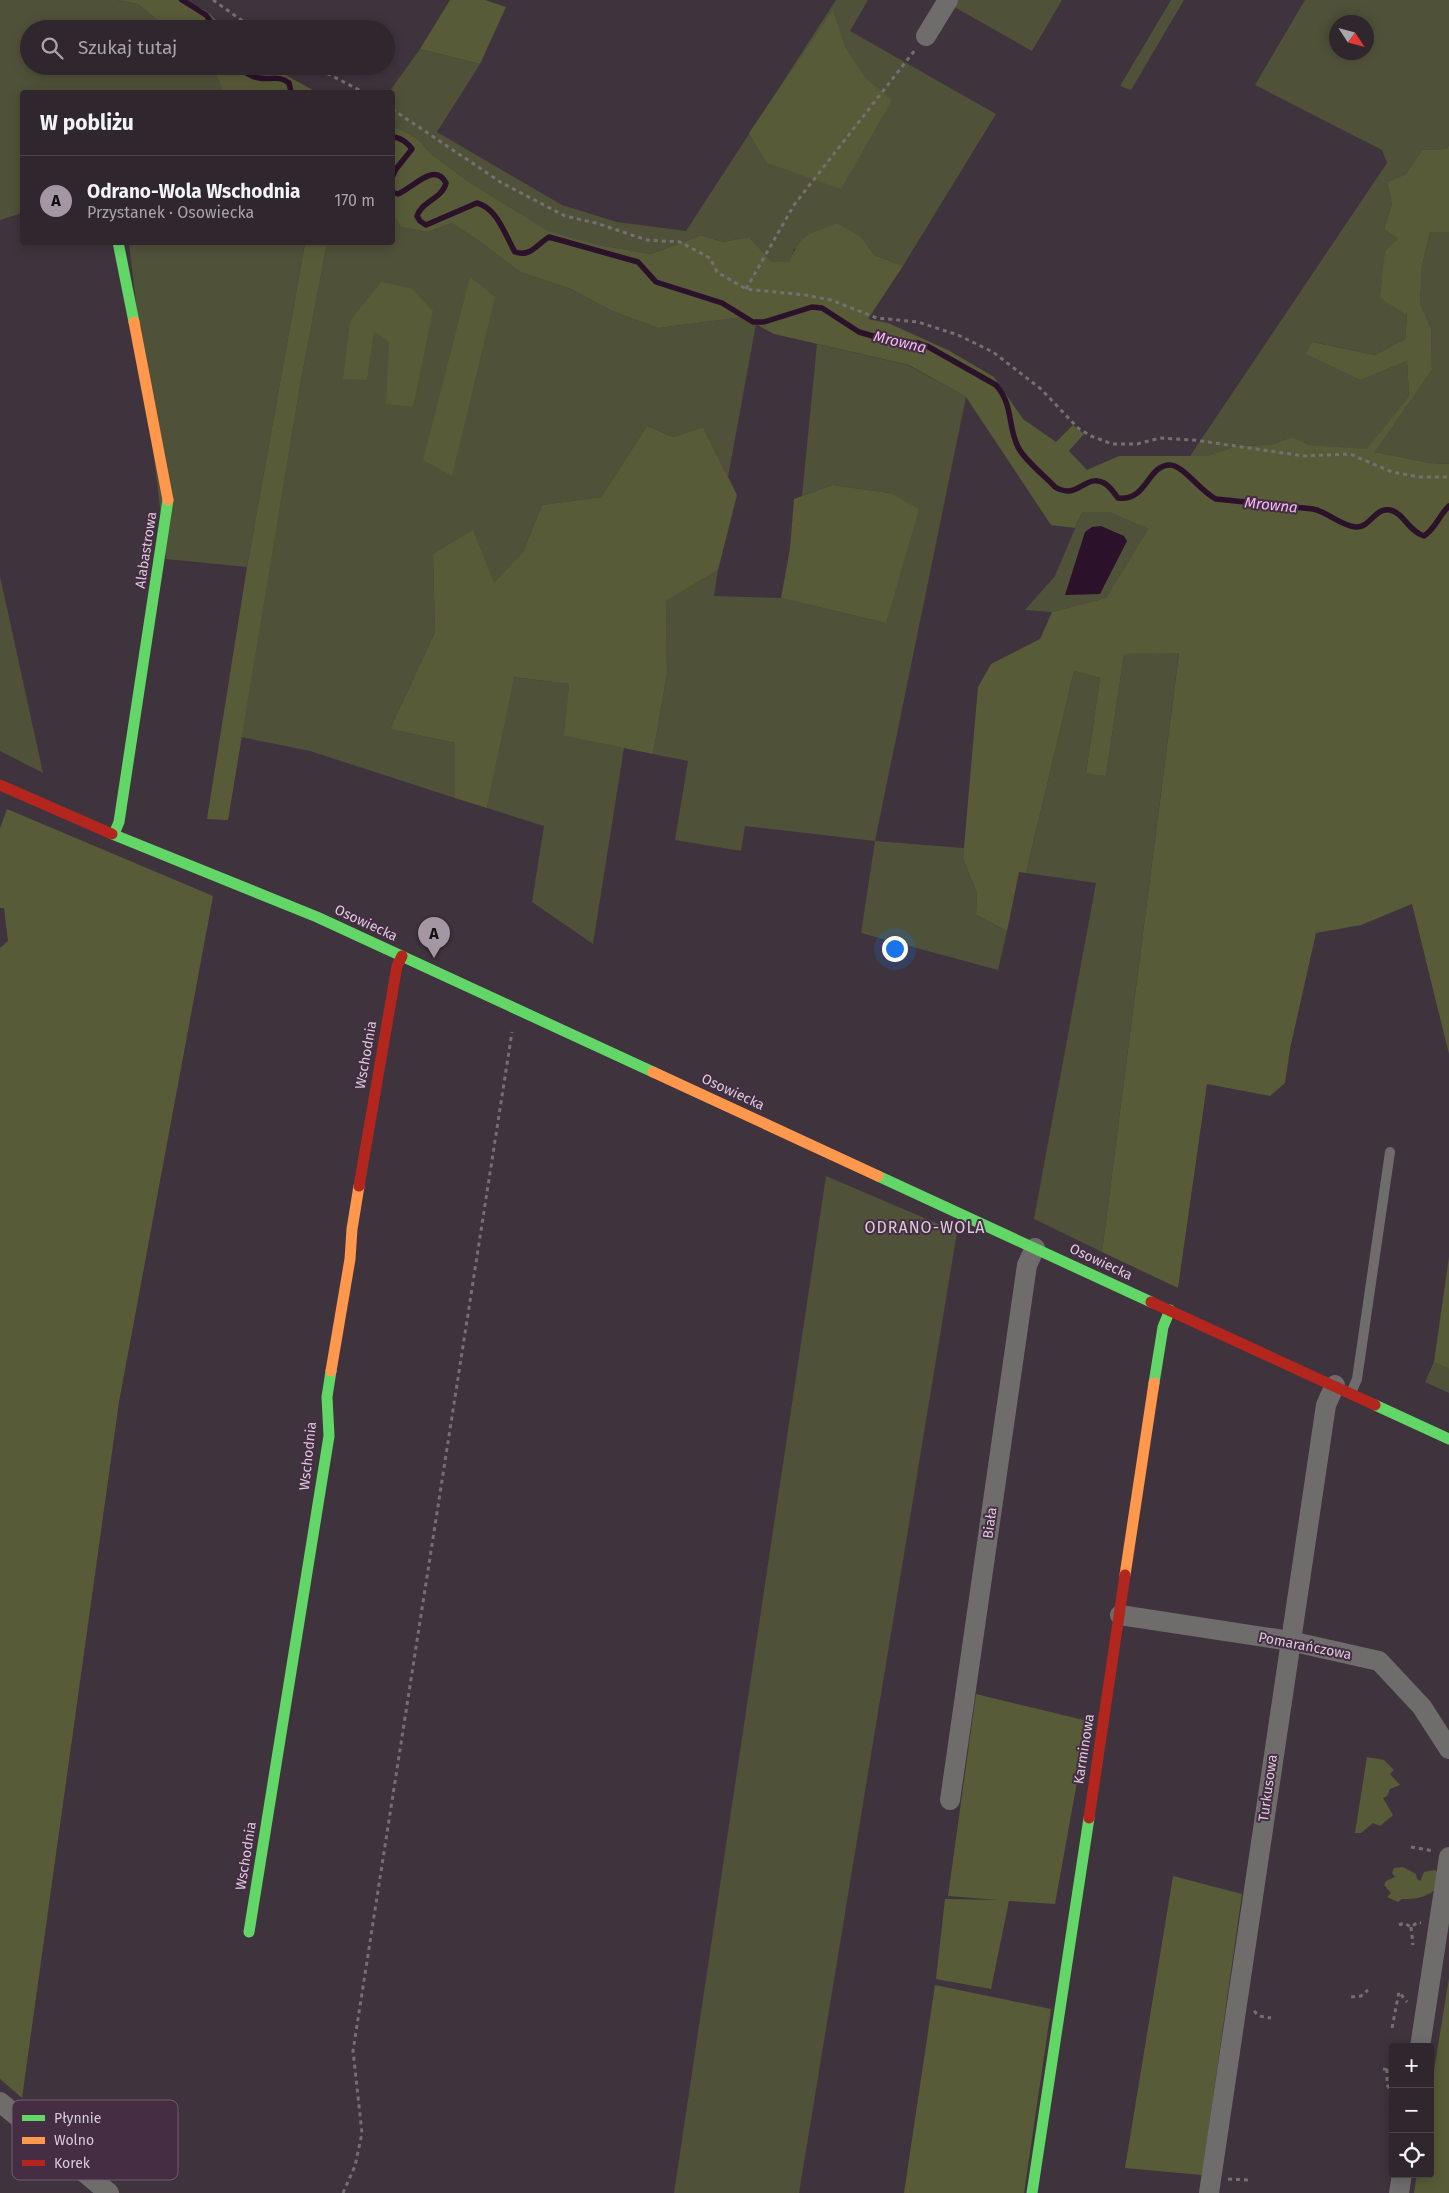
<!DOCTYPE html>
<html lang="pl">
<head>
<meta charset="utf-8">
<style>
  body { margin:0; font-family:"Fira Sans",sans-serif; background:#3b323a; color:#f1f3f6 }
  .controls { position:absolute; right:15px; bottom:15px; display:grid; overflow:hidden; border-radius:5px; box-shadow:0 2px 12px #0003 }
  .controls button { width:45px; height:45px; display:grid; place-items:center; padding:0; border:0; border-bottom:1px solid #4a434a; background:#2f262e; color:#f1f3f6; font:25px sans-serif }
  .compass { position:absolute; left:1329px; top:15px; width:45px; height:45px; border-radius:50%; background:#2f262e; box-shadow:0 2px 12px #0003; rotate:126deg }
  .you { position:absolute; left:894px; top:948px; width:18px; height:18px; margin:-12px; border:4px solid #fff; border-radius:50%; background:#1a73e8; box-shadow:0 0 0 8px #1a73e833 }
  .badge { display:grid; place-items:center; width:32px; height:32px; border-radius:50%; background:#a496a3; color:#111; font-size:16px; font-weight:700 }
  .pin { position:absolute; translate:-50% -41px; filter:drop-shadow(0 1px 2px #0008) }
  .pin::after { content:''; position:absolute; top:26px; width:18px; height:15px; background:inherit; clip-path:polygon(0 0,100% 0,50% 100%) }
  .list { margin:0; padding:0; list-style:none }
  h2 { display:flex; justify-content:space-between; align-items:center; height:65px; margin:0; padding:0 20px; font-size:21px }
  h2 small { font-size:16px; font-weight:400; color:#a7a5aa }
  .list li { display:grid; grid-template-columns:32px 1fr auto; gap:15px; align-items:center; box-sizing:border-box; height:90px; padding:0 20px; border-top:1px solid #4a434a }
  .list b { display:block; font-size:19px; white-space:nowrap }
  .list p { margin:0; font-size:16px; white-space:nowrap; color:#a7a5aa }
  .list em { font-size:16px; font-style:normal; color:#a7a5aa }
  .icon { flex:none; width:28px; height:28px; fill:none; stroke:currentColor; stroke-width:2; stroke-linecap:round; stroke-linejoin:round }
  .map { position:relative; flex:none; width:1449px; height:2193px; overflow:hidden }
  .search { position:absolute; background:#2f262e; box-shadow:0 2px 12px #0003; left:20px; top:20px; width:375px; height:55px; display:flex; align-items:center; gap:12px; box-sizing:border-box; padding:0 18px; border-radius:28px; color:#a7a5aa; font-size:19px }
  .panel { position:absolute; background:#2f262e; box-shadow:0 2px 12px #0003; left:20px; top:90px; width:375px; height:155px; border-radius:5px }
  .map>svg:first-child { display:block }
</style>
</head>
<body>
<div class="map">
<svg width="1449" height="2193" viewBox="0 0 1449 2193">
  <rect width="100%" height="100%" fill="#3f333e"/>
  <!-- green -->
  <g fill="#4f5139" fill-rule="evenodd">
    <path d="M0 0H117L138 4 168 29H29V66H194L196 73 216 75 222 88V92H22V213L0 220Z"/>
    <path d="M836 0H868L850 31 996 114 903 266 874 255 862 238 794 249 790 262H772L749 237 723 242 701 235 651 254 598 245 547 231 469 182 431 154 419 140 402 130 393 127 392 92H389L420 49 480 64 437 132 562 205 617 222 686 231Z"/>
    <path d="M942 0H1062L1032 51Z"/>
    <path d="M1171 0H1184L1131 90 1120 86Z"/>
    <path d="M1305 0H1449V144L1447 149 1422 150 1406 174 1387 182 1392 204 1384 229 1398 239 1407 315 1405 339 1375 355 1313 342 1361 380 1407 361 1409 396 1367 450 1310 445 1292 437 1271 445 1236 446 1207 456H1190L1387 163 1382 150 1255 85ZM1336 22H1366V52H1336Z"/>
    <path d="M393 215 401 227 428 232 452 223 479 241 520 272 571 289 612 311 658 328 743 317 756 324 728 477 703 427 673 437 647 426 601 497 542 505 523 552 494 584 433 554 435 632 390 729 455 743V798L310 751 241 737 300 386 327 243 392 242Z"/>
    <path d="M1430 232H1449V464L1431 463 1375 452 1432 370 1431 328 1420 304 1422 266Z"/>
    <path d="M129 243H305L247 567 166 559Z"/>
    <path d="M817 344 908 365 966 397 875 841 964 848 963 859 977 893 976 915 1007 931 998 970 861 933 875 841 745 826 741 851 675 840 688 761 653 754 667 674 666 601 718 570 714 596 781 598 886 623 890 493 832 485 802 496Z"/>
    <path d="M1082 512H1109L1148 529 1106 598 1052 612 1025 610 1055 576Z"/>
    <path d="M0 576 43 773 0 751Z"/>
    <path d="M1179 652 1102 1252 1034 1219 1096 883 1026 873 1074 671 1100 678 1086 772 1106 776 1124 654Z"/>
    <path d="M513 677 569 684 565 736 624 748 593 944 532 902 544 826 487 808Z"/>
    <path d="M826 1176 957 1232 799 2193H674Z"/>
    <path d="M1434 1362 1449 1369V1393L1425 1382Z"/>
  </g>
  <!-- forest -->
  <g fill="#585b37">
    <path d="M117 0H178C184 5 191 4 198 7 209 11 216 19 223 29H168L138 4Z"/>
    <path d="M450 0H485L506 7 480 64 420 49Z"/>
    <path d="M833 10 845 47 865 78 892 100 841 189 767 163 749 133Z"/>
    <path d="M194 66H270L316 92H222V88L216 75 196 73Z"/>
    <path d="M392 127 402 130 419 140 431 154 469 182 548 231 598 245 651 254 701 235 723 242 749 237 772 262H789C802 232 809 235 837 223L862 238 874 255 903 266 868 319 888 323 948 350 994 377 1023 419 1056 442 1073 425 1084 434 1069 451 1087 470 1119 456H1207L1236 446 1271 445 1292 437 1310 445 1367 449 1409 396 1407 361 1361 380 1306 354 1312 342 1375 355 1405 339 1407 315 1380 298 1385 251 1398 239 1384 229 1392 204 1387 182 1406 174 1422 150 1447 149 1449 144V232H1430L1422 266 1420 304 1431 328 1432 370 1375 452 1431 463 1449 464V1054L1412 904 1361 925 1316 933 1290 1049 1285 1083 1270 1096 1207 1084 1178 1288 1102 1252 1179 653 1124 654 1106 776 1086 773 1100 678 1074 671 1026 873 1019 872 1007 931 976 915 977 893 963 859 978 687 991 664 1040 639 1052 612 1106 598 1148 529 1109 512H1082L1075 528 1051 525 966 397 909 365 774 334 743 317 658 328 612 311 571 289 520 272 479 241 452 223 428 232 401 227 393 215Z"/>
    <path d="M305 243H327L300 386 228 820 207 819 247 567Z"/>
    <path d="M470 277 495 297 452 476 423 460Z"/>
    <path d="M381 282 411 288 433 311 413 407 386 404 389 342 374 331 367 380 343 379 350 321Z"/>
    <path d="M647 426 673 437 703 427 737 495 718 570 666 601 667 674 653 754 564 736 569 684 514 677 487 808 455 798V743L390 729 435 632 433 554 473 530 494 583 523 552 542 505 601 497Z"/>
    <path d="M832 485 890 493 919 509 886 623 781 598 790 549 794 499Z"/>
    <path d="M7 809 213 896 119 1402 22 2098 0 2079V948L8 941 4 908H0V828Z"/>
    <path d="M1449 1257V1369L1434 1362Z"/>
    <path d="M976 1694 1088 1721 1055 1904 1009 1901 991 1989 936 1979 945 1899 998 1900 948 1896Z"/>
    <path d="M1367 1757 1384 1760 1394 1770 1390 1774 1400 1785 1390 1789 1387 1796 1383 1798 1393 1815 1380 1826 1373 1823 1361 1833H1355Z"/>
    <path d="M1403 1867 1416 1874 1417 1879 1420 1881 1424 1872 1435 1870 1441 1876C1440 1895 1417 1900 1402 1899L1398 1902 1387 1897 1391 1893 1384 1885 1386 1881 1395 1877 1392 1873 1394 1868Z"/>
    <path d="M1173 1876 1242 1894 1202 2175 1125 2168Z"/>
    <path d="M1449 1978V2193H1414L1417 2174H1430V2095Z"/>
    <path d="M935 1985 1051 2009 1024 2193H904Z"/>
  </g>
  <!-- water -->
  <path fill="#2c112b" d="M1101 526 1124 536 1127 541 1100 594 1065 595 1085 532 1092 527Z"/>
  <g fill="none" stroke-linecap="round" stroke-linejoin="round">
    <!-- stream -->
    <g stroke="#2c112b" stroke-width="5.5">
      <path d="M182 0 206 15 216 29"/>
      <path d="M238 66C244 71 250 77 259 78 271 80 279 75 289 83L291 92"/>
      <path d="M392 137C400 137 408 143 412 149L396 169 392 178"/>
      <path d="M392 192 398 194C413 188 435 161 446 183 442 199 422 201 417 216L420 221 426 225 477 203C497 208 505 235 515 252 531 257 536 245 549 237L638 262 656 282 722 303 753 322H764L812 307 822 308 859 332 897 343H918L927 346 996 385C1014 406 1007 425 1018 447 1024 460 1045 476 1055 487 1078 501 1085 473 1104 483 1110 486 1114 493 1118 498 1147 502 1147 465 1170 465 1183 465 1202 493 1216 499L1313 509C1328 512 1341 526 1356 527 1370 528 1375 507 1390 510 1404 513 1408 531 1424 536 1436 528 1439 515 1449 506"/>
    </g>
    <!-- path -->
    <g stroke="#747072" stroke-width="3" stroke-dasharray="4 4" stroke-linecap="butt">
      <path d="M213 0 254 29"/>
      <path d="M313 66 363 92"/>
      <path d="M392 109 502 183 565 216 596 223 647 240 680 242 710 258 717 272 746 289 805 295 831 300 877 318 918 322 958 335 993 352 1041 389 1078 428 1091 436 1112 444H1137L1160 438 1194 440 1304 456 1350 454 1392 472 1419 477H1449"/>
      <path d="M746 289 794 205 915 50"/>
      <path d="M1411 1847 1434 1851"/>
      <path d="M1399 1925 1404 1923 1411 1927 1418 1922 1421 1923"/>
      <path d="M1411 1927 1413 1945"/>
      <path d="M1351 1997 1361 1996 1368 1990"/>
      <path d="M1254 2011 1259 2016 1271 2018"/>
      <path d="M1392 2028 1399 1992 1407 2002"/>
      <path d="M1383 2069 1393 2070"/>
      <path d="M1387 2069V2085C1393 2093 1392 2099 1390 2108"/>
      <path d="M1228 2179 1248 2180"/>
      <path d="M343 2193 355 2166 362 2133 353 2051 512 1032"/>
    </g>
    <!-- lane -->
    <path stroke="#6f6c6c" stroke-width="10" d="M1351 1393 1357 1379 1390 1152"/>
    <!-- street -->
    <g stroke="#6f6c6c" stroke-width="20">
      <path d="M926 36 948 0"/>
      <path d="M1120 1615 1290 1641 1379 1661 1422 1707 1449 1749"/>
      <path d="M950 1800 1027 1265 1035 1248"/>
      <path d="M1420 2047 1449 1857"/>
      <path d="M0 2102 109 2193"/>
      <path d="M1209 2193 1326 1405 1335 1385"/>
      <path d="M1399 2193 1402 2174"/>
    </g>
    <!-- fast -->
    <g stroke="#63d668" stroke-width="11">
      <path d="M118 242 134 322"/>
      <path d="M112 834 317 917 653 1072"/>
      <path d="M114 834 119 822 168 500"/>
      <path d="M878 1176 1151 1302"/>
      <path d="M1154 1383 1163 1327 1170 1310"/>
      <path d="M1375 1405 1449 1439"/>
      <path d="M249 1932 329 1436 327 1397 331 1371"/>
      <path d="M1032 2193 1089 1818"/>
    </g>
    <!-- slow -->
    <g stroke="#ff974d" stroke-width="11">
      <path d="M134 322 168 500"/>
      <path d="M653 1072 878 1176"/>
      <path d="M331 1371 350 1259 352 1229 359 1186"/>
      <path d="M1125 1575 1154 1383"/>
    </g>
    <!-- jam -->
    <g stroke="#b3261e" stroke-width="11">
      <path d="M0 785 112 834"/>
      <path d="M359 1186 397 966 402 956"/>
      <path d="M1151 1302 1375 1405"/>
      <path d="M1089 1818 1125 1575"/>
    </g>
  </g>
  <g text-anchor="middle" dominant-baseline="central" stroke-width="4" stroke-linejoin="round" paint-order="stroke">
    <!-- street labels -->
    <g font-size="14" fill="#dbccda" stroke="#452d43">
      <text transform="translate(146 550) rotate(-81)">Alabastrowa</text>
      <text transform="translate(366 923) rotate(25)">Osowiecka</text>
      <text transform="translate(366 1055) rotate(-80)">Wschodnia</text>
      <text transform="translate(733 1092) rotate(25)">Osowiecka</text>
      <text transform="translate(1101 1262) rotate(25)">Osowiecka</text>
      <text transform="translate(308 1456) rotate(-84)">Wschodnia</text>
      <text transform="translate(990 1523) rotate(-82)">Biała</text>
      <text transform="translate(1305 1646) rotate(11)">Pomarańczowa</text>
      <text transform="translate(1084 1749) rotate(-81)">Karminowa</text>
      <text transform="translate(1268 1788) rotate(-82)">Turkusowa</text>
      <text transform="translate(246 1856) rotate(-81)">Wschodnia</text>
    </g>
    <!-- water labels -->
    <g font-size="15" font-style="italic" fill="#f4bbef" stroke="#452d43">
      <text transform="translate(900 342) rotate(13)">Mrowna</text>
      <text transform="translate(1271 505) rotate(6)">Mrowna</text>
    </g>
    <!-- quarter labels -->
    <g font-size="16" letter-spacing="1" fill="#dbccda" stroke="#452d43">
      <text x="925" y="1227">ODRANO-WOLA</text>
    </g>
  </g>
  <!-- legend -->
  <rect x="12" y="2100" width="166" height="80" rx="8" fill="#452d43" stroke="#725d70" stroke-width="1"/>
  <rect x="22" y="2115" width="23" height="6" fill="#63d668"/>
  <rect x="22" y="2137" width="23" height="7" fill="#ff974d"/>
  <rect x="22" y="2160" width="23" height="6" fill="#b3261e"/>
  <g font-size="14" fill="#dbccda">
    <text x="54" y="2123">Płynnie</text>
    <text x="54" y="2145">Wolno</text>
    <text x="54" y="2168">Korek</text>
  </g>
</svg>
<div class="controls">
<button>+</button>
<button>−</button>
<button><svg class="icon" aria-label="locate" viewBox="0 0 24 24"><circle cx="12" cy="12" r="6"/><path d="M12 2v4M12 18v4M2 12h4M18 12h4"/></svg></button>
</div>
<svg class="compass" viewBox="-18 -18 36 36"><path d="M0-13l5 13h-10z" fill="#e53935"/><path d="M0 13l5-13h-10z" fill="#a7a5aa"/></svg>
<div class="you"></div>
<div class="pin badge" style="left:434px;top:958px">A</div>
<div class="search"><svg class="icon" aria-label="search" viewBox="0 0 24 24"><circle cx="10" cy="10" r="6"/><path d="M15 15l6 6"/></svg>Szukaj tutaj</div>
<section class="panel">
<h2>W pobliżu<small></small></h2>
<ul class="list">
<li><span class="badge">A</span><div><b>Odrano-Wola Wschodnia</b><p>Przystanek · Osowiecka</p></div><em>170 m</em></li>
</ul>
</section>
</div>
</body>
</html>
